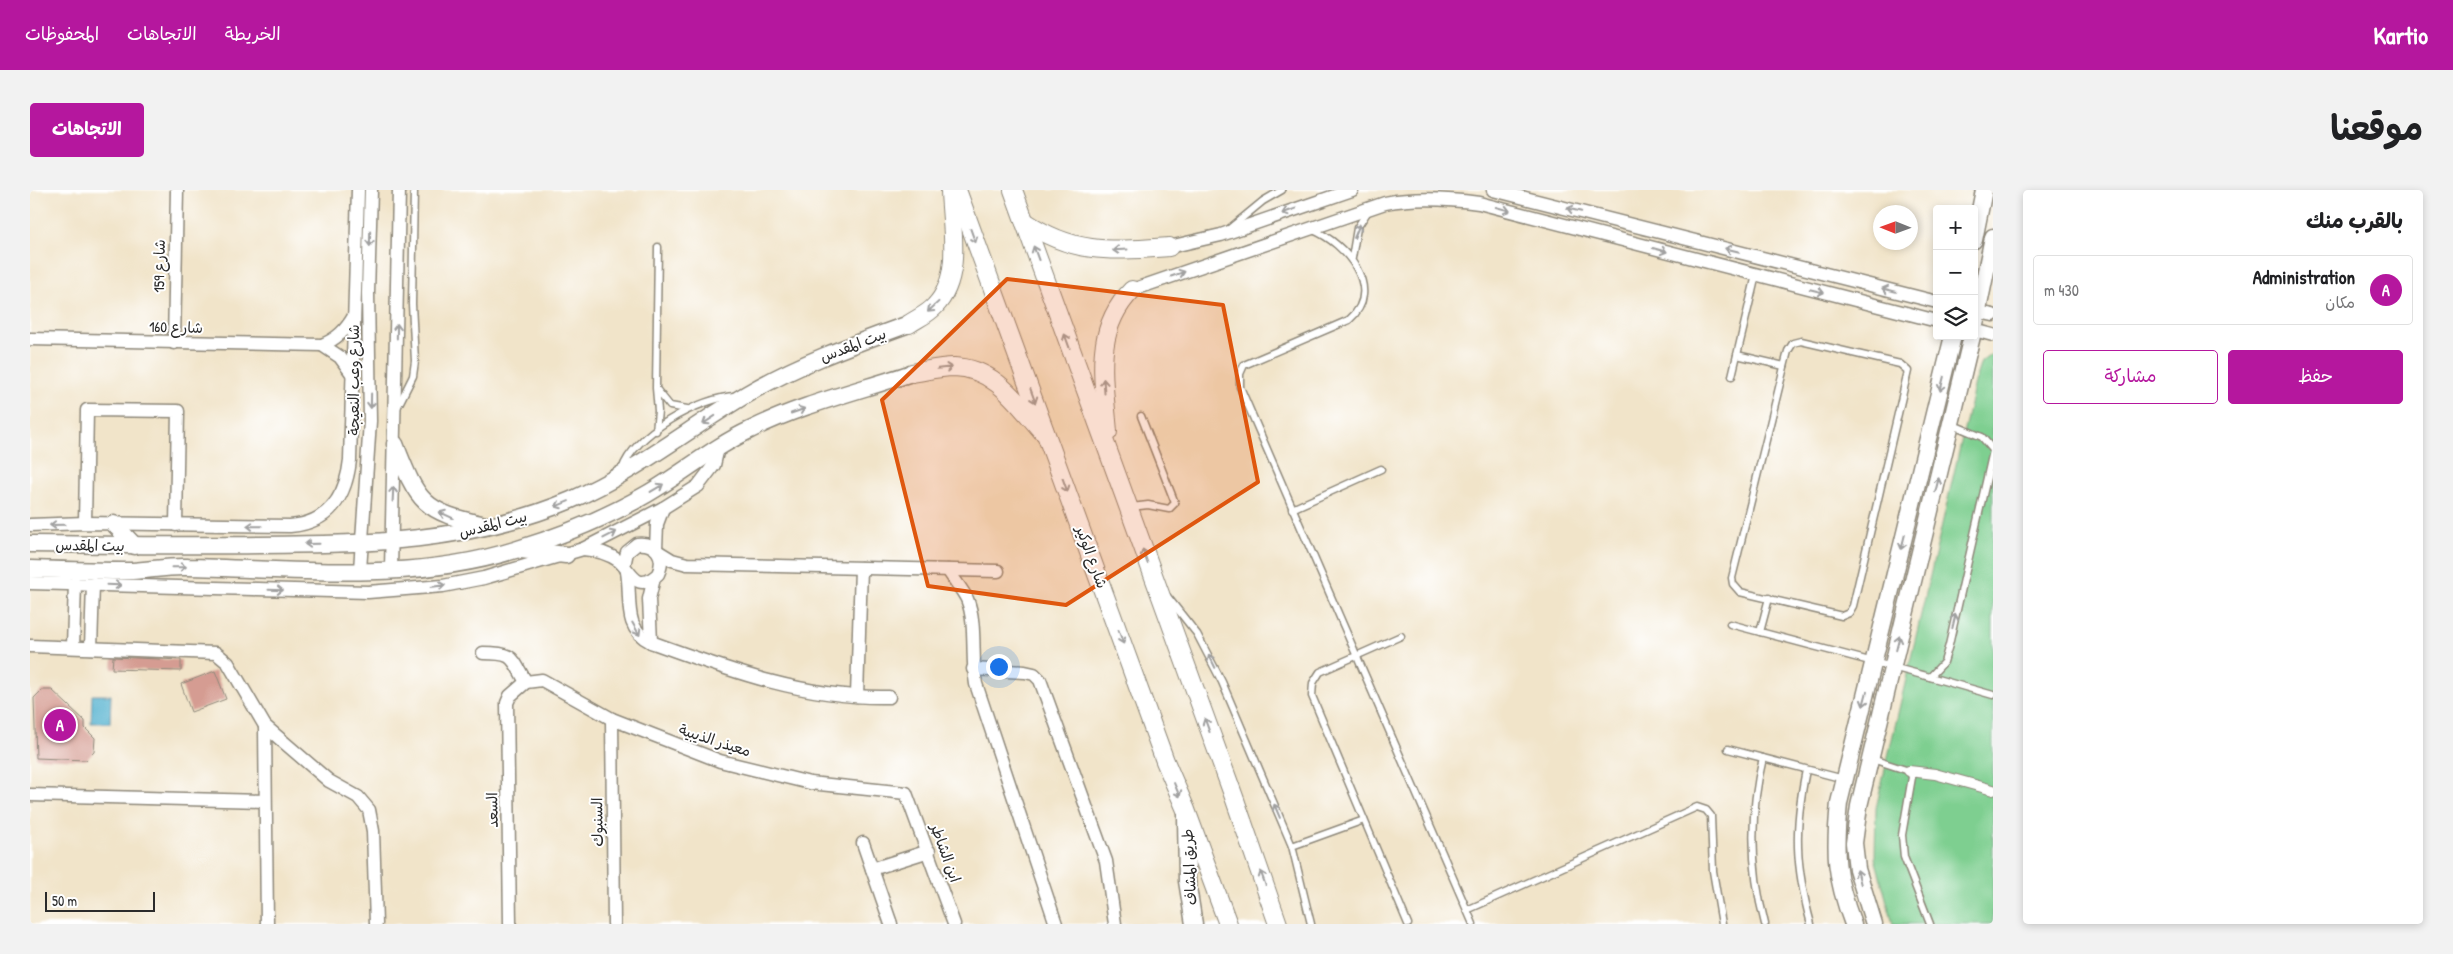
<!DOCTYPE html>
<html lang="ar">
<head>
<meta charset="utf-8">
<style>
  body { margin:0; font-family:"Patrick Hand","Playpen Sans Arabic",sans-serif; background:#f2f2f2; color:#202124; direction:rtl }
  .controls { position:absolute; right:15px; top:15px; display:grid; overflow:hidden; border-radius:5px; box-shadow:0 2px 8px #0003 }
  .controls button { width:45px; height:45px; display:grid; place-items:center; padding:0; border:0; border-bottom:1px solid #e0e0e0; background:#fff; color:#202124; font:25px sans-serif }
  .compass { position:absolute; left:1843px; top:15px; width:45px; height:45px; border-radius:50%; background:#fff; box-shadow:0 2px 8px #0003; rotate:271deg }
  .scale { position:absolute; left:15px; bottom:12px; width:110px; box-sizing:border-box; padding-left:5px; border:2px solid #2b2b2b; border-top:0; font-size:14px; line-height:18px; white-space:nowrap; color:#2b2b2b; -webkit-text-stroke:4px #fff; paint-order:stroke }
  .you { position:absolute; left:968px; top:476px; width:18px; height:18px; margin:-12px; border:4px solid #fff; border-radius:50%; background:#1a73e8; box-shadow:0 0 0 8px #1a73e833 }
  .badge { display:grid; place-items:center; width:32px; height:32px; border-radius:50%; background:#b5179e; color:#fff; font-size:16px; font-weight:700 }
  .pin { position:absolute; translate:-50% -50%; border:2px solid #fff; box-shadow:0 1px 5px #0006 }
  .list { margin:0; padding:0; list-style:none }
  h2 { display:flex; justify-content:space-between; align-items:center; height:65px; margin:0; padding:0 20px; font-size:21px }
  h2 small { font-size:16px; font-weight:400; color:#757577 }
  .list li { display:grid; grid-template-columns:32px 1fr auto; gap:15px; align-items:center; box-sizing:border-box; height:70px; margin:0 10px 10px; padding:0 10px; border:1px solid #e0e0e0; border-radius:5px }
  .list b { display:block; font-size:19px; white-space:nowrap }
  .list p { margin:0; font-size:16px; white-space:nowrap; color:#757577 }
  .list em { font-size:16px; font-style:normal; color:#757577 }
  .actions { display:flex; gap:10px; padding:15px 20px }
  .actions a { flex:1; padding:11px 0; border:1px solid #b5179e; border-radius:5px; text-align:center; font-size:18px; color:#b5179e }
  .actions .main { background:#b5179e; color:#fff }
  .icon { flex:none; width:28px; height:28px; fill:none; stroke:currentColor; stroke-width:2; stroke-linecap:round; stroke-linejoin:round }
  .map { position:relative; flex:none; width:1963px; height:734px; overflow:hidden; direction:ltr; border-radius:5px }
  header { display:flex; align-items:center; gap:30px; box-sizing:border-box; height:70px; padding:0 25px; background:#b5179e; color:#fff }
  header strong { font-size:24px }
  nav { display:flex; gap:28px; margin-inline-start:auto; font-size:18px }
  .intro { display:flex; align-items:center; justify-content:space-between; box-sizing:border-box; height:120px; padding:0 30px }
  h1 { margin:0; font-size:35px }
  .button { padding:12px 22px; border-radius:5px; background:#b5179e; color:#fff; font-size:18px; font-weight:700 }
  main { display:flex; gap:30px; padding:0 30px }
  aside { flex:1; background:#fff; border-radius:5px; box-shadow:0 2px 8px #0003 }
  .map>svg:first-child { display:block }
</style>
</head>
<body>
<header>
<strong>Kartio</strong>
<nav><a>الخريطة</a><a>الاتجاهات</a><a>المحفوظات</a></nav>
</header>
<div class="intro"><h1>موقعنا</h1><a class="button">الاتجاهات</a></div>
<main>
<aside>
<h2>بالقرب منك<small></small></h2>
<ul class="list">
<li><span class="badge">A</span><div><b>Administration</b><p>مكان</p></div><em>430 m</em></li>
</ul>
<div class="actions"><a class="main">حفظ</a><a>مشاركة</a></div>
</aside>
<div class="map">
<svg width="1963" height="734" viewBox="0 0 1963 734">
  <rect width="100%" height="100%" fill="#fff"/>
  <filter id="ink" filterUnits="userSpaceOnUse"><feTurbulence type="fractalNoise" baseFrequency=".02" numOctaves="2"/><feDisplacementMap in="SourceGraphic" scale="10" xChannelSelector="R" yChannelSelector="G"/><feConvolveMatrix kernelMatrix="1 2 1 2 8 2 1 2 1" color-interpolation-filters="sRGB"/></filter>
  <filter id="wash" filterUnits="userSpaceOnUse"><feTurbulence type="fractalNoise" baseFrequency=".0096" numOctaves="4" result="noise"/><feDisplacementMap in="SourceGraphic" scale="20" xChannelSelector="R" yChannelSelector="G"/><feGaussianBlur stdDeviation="1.12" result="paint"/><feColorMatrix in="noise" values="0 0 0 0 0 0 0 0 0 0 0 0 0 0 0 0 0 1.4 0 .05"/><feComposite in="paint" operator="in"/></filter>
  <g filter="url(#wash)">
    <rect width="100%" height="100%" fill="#f1e4c9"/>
    <!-- green -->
    <path fill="#7ecf90" stroke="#547d5e" d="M1963 163V734H1863L1845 668 1846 618 1947 184 1951 172Z"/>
    <!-- water -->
    <path fill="#4eafcd" stroke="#3c6d7c" d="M62 505H81L80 533H61Z"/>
    <g id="blocks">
      <!-- building -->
      <g fill="#d59c92">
        <path d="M83 467 151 470V481L82 479Z"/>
        <path d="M185 481 196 509 161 522 151 494Z"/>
        <path d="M12 500H22L55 531V538L65 548 64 562 56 570 6 568 4 508Z"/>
      </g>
    </g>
  </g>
  <g filter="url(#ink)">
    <use href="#blocks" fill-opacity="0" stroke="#8e887a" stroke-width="1"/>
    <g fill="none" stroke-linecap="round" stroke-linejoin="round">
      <!-- service casing -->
      <g stroke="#8e887a" stroke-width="9">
        <g id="service">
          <path d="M1199 39 1233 11 1252 0"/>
          <path d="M1283 40C1315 53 1355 99 1319 130L1214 175 1210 184V197L1443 734"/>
          <path d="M1322 68 1327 38 1338 21"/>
          <path d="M1771 151 1870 174 1878 181 1823 416 1819 423 1812 426 1710 402 1703 394 1702 388 1758 161 1763 153Z"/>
          <path d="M1707 165 1754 176"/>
          <path d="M1702 186 1726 85"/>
          <path d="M627 200 640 216 657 219"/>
          <path d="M367 218 383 186 385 171 382 114 384 0"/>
          <path d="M1921 234 1952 247 1963 260"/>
          <path d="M626 241 628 221 626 198 628 57"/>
          <path d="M592 280C603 244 670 207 706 206"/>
          <path d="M1101 317 1118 315 1139 319 1145 313 1111 226"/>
          <path d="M1262 319 1351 279"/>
          <path d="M1137 406 1167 444 1192 492 1262 656 1281 734"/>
          <path d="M1700 434 1900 487 1914 472 1919 455 1963 261"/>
          <path d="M1730 442 1739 408"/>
          <path d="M1371 446 1290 482 1283 493 1282 506 1378 734"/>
          <path d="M1900 487 1963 505"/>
          <path d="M1698 559 1814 589"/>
          <path d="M1733 568C1719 625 1720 678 1735 734"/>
          <path d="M1842 569 1879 581 1882 587 1872 645 1874 667 1900 734"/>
          <path d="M1776 580C1764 639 1765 675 1781 734"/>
          <path d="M1262 656 1334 630"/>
          <path d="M1437 720 1667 617 1676 620 1681 626 1683 681 1692 734"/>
        </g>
      </g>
      <!-- pedestrian casing -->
      <g stroke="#8e887a" stroke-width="12">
        <path id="pedestrian" d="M1879 581 1905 584 1963 600"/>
      </g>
      <!-- minor casing -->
      <g stroke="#8e887a" stroke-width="15">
        <g id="minor">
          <path d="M1463 0 1907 112"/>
          <path d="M1139 57 1191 45 1322 0"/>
          <path d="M1102 100 1355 13C1386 7 1418 9 1449 13L1907 131"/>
          <path d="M1944 121 1963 125"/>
          <path d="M1944 140 1963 145"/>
          <path d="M0 149 292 155C307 149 316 140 324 126"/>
          <path d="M144 153 147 0"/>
          <path d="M292 155 310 167 323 185"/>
          <path d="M55 333 57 220 148 221 146 335"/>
          <path d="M0 335 55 333 260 336C299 333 316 307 320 270L328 0"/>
          <path d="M553 359C566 360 578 363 589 371 602 382 606 404 628 384 636 366 626 352 607 354L597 362 594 376"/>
          <path d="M626 359 627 334 633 318"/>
          <path d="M629 362 642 370 657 374 968 381"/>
          <path d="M330 380 340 231 338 103 341 0"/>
          <path d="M361 380 369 0"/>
          <path d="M918 380C924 390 932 399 937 409 947 433 941 467 946 494L1026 734"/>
          <path d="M597 382C602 410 592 438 621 452 698 480 776 509 859 507"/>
          <path d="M0 393 338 402 413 396 454 388 553 359 633 318 668 296 684 275 688 258"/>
          <path d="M621 452 619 409 624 388"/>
          <path d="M0 456 186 463 198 473 235 536 299 591 328 607 339 620 343 641 346 734"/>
          <path d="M43 457 45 393"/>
          <path d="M61 458 63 394"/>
          <path d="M453 463C485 463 481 467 496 492"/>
          <path d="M943 479 995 482 1004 484 1010 490 1076 671 1085 734"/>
          <path d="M827 506 831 378"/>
          <path d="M582 529 584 734"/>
          <path d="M235 536 237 734"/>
          <path d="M0 605 235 611"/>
          <path d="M833 653 861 734"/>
          <path d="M842 679 899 661"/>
          <path d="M480 734 477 513 480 506 496 492 512 490 582 529 690 571 780 593 876 603 924 734"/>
        </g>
      </g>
      <!-- tertiary casing -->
      <g stroke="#8e887a" stroke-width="19">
        <g id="tertiary">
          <path d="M1944 50 1954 0"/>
          <path d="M1944 139 1963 47"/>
          <path d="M365 254C388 313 393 322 456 335"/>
          <path d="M84 334 105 356"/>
          <path d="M0 354C76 355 153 356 229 355 337 354 439 353 541 310 604 283 658 239 717 204 768 174 824 154 879 134"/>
          <path d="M491 360 536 365"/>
          <path d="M0 379C34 380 68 381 102 381 121 380 139 376 158 377 266 379 380 393 485 360 531 346 576 328 617 304 652 284 683 257 720 240 770 215 828 201 882 183"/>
          <path d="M1156 625 1157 691 1164 734"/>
          <path d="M1823 734C1805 687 1804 663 1809 613L1923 146"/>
          <path d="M1844 734 1827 679 1824 653 1829 616 1942 146"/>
        </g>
      </g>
      <!-- secondary casing -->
      <g stroke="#8e887a" stroke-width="20">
        <g id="secondary">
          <path d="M927 0 1135 571 1156 620 1198 734"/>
          <path d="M983 0 1204 607 1248 734"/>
          <path d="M994 31C1044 65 1081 61 1139 57"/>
          <path d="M879 134C888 128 898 124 905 116 933 87 921 37 920 0"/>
          <path d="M882 183C895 181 910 177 924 177 965 178 987 213 1012 241"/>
          <path d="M1078 242C1074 190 1062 141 1102 100"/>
        </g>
      </g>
      <!-- service -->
      <use href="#service" stroke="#fff" stroke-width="6"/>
      <!-- pedestrian -->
      <use href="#pedestrian" stroke="#fff" stroke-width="10"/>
      <!-- minor -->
      <use href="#minor" stroke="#fff" stroke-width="12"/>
      <!-- tertiary -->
      <use href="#tertiary" stroke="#fff" stroke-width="16"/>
      <!-- secondary -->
      <use href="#secondary" stroke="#fff" stroke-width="18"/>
    </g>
    <!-- one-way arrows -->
    <defs><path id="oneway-shaft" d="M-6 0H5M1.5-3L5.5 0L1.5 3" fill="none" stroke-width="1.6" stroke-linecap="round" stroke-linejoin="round" transform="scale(1.25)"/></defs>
    <g stroke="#a0a0a0">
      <use href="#oneway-shaft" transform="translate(1473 19) rotate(15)"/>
      <use href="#oneway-shaft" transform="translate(1544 20) rotate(-166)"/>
      <use href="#oneway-shaft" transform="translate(1259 21) rotate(161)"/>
      <use href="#oneway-shaft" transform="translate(1327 41) rotate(-68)"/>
      <use href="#oneway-shaft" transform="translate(943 46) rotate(70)"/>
      <use href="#oneway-shaft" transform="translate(340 49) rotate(91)"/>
      <use href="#oneway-shaft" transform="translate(1090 60) rotate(177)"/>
      <use href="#oneway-shaft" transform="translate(1630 60) rotate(15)"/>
      <use href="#oneway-shaft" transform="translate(1702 60) rotate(-166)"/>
      <use href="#oneway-shaft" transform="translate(1006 63) rotate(-110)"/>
      <use href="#oneway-shaft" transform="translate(1148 84) rotate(-19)"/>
      <use href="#oneway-shaft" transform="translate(1859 100) rotate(-166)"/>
      <use href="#oneway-shaft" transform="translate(1787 101) rotate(14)"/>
      <use href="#oneway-shaft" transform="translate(903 117) rotate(137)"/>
      <use href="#oneway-shaft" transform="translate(367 141) rotate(-89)"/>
      <use href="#oneway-shaft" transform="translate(1037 151) rotate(-110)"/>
      <use href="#oneway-shaft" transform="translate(915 178) rotate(-6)"/>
      <use href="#oneway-shaft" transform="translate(1912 194) rotate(104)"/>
      <use href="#oneway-shaft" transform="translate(1074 196) rotate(-94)"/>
      <use href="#oneway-shaft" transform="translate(1003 206) rotate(70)"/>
      <use href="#oneway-shaft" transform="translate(341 211) rotate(91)"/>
      <use href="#oneway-shaft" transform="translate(768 221) rotate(-19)"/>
      <use href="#oneway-shaft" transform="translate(679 230) rotate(147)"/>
      <use href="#oneway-shaft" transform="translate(1035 295) rotate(70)"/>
      <use href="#oneway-shaft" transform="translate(1907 295) rotate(-76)"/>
      <use href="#oneway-shaft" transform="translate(627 298) rotate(-31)"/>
      <use href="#oneway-shaft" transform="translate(363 304) rotate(-87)"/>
      <use href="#oneway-shaft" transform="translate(532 314) rotate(158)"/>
      <use href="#oneway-shaft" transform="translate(416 325) rotate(-156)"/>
      <use href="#oneway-shaft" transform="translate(27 335) rotate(179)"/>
      <use href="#oneway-shaft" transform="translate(224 336) rotate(-179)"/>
      <use href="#oneway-shaft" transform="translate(580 345) rotate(-27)"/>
      <use href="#oneway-shaft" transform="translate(1873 352) rotate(104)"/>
      <use href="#oneway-shaft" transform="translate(282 354) rotate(179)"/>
      <use href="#oneway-shaft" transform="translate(1115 366) rotate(-109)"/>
      <use href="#oneway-shaft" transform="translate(149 377) rotate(-1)"/>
      <use href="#oneway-shaft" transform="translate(84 395) rotate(2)"/>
      <use href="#oneway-shaft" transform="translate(408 396) rotate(-7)"/>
      <use href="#oneway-shaft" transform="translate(246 400) rotate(2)"/>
      <use href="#oneway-shaft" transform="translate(1924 431) rotate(-77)"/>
      <use href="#oneway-shaft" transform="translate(606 439) rotate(60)"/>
      <use href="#oneway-shaft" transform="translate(1091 447) rotate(70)"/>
      <use href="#oneway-shaft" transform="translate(1868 453) rotate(-76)"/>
      <use href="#oneway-shaft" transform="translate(1182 471) rotate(-116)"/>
      <use href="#oneway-shaft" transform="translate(1835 509) rotate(105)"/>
      <use href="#oneway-shaft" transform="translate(1177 535) rotate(-110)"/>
      <use href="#oneway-shaft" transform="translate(1147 600) rotate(67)"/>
      <use href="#oneway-shaft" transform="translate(1247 621) rotate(-113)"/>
      <use href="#oneway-shaft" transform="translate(1829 687) rotate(-104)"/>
      <use href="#oneway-shaft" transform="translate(1233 688) rotate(-110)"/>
    </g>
  </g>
  <!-- marked area -->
  <path fill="#df570e" fill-opacity="0.2" stroke="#df570e" stroke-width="4" stroke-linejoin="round" d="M977 89 1193 115 1228 292 1036 415 898 396 852 210Z"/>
  <g text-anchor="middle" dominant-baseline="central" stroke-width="4" stroke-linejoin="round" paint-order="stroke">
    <!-- street labels -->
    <g font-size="15" fill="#2b2b2b" stroke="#fff">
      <text transform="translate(129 76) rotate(-89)">شارع 159</text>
      <text transform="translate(146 137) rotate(1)">شارع 160</text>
      <text transform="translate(823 155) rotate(-21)">بيت المقدس</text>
      <text transform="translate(323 190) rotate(-90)">شارع وعب النعيجة</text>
      <text transform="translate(463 334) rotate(-14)">بيت المقدس</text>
      <text transform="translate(60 355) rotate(1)">بيت المقدس</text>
      <text transform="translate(1062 367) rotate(70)">شارع الوكير</text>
      <text transform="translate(685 550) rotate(18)">معيذر الذيبية</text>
      <text transform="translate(462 620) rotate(-91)">السعد</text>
      <text transform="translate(567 632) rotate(-91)">السنبوك</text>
      <text transform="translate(916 663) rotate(70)">ابن الشاطر</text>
      <text transform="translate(1159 677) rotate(-93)">طريق المشاف</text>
    </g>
  </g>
</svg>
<div class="controls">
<button>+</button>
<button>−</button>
<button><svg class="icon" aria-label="layers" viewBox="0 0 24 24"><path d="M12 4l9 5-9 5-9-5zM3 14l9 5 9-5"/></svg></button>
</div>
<svg class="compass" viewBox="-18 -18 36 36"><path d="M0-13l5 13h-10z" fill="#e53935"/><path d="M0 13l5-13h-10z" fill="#757577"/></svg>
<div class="scale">50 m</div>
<div class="you"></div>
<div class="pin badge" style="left:30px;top:535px">A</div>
</div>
</main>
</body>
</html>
